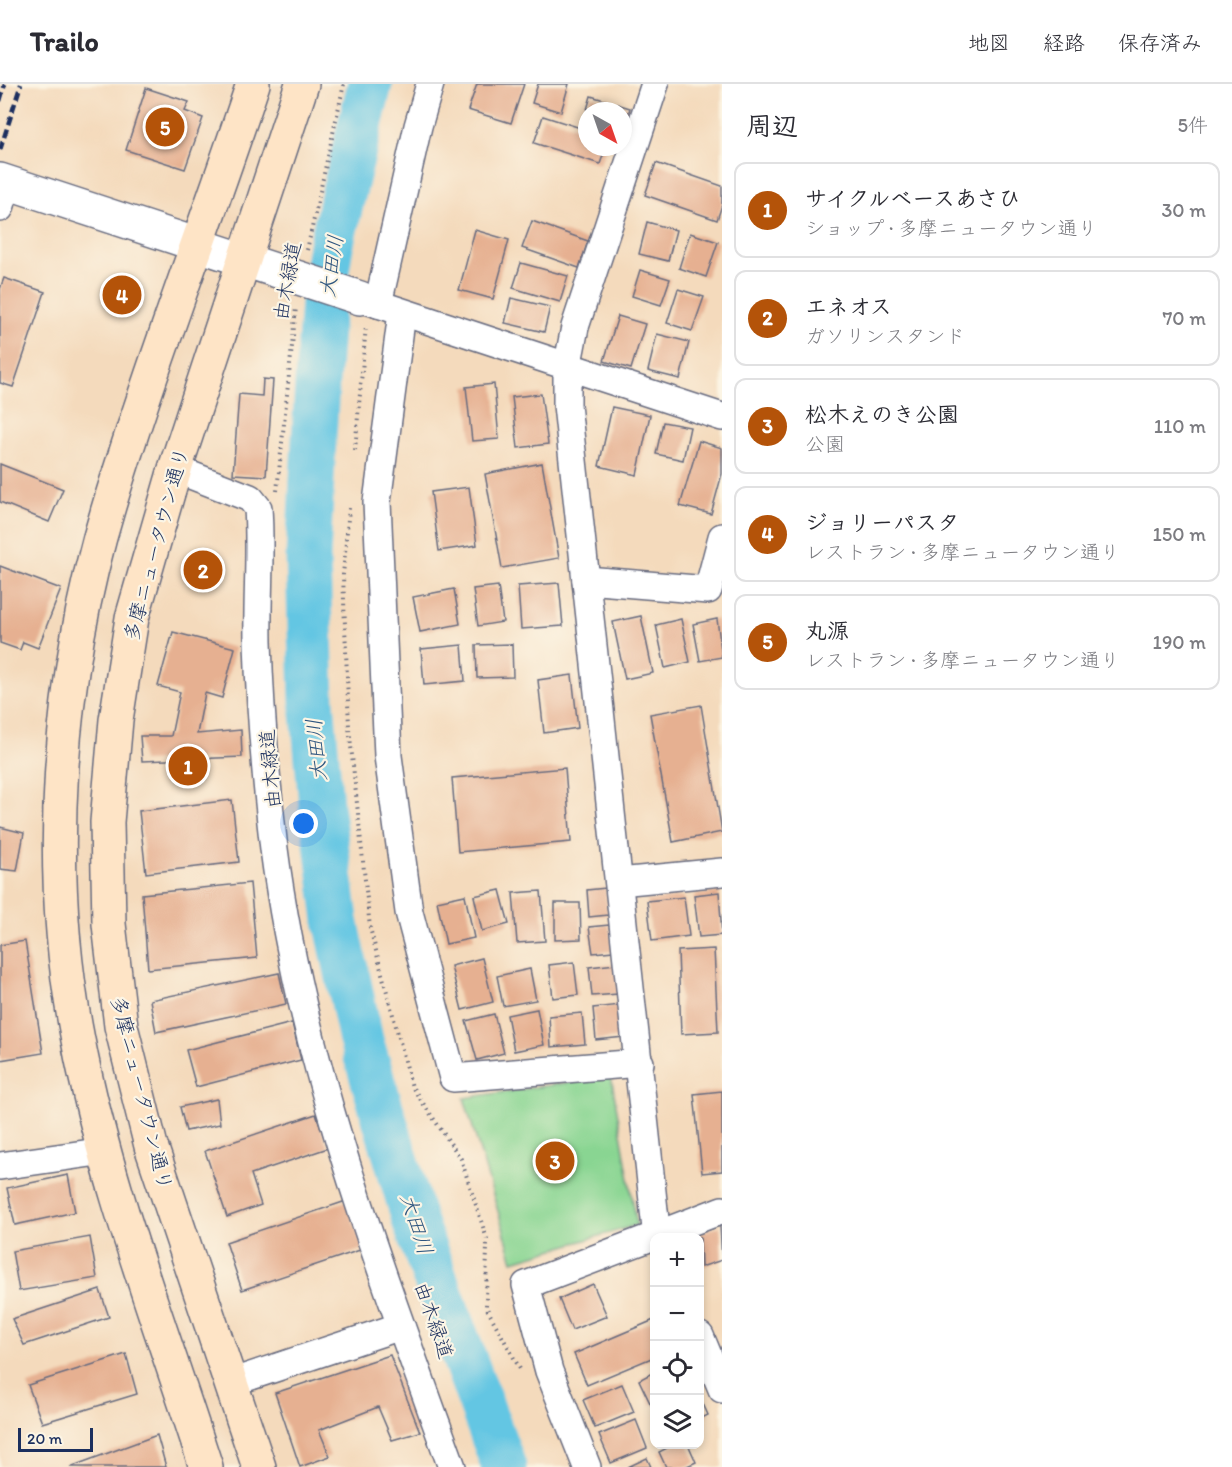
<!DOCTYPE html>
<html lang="ja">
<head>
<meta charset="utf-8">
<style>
  body { margin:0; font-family:Itim,"Klee One",sans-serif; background:#f7f7f7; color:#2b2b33 }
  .controls { position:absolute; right:18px; bottom:18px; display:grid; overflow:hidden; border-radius:12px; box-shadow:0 3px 9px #0003 }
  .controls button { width:54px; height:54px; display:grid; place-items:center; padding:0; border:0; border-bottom:2px solid #e1e1e2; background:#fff; color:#2b2b33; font:30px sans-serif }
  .compass { position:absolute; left:578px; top:18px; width:54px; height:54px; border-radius:50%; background:#fff; box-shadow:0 3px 9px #0003; rotate:140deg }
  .scale { position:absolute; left:18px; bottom:15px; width:75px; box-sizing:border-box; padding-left:6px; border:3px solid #1b2f5e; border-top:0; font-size:16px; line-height:21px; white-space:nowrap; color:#1b2f5e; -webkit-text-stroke:4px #fcf5e5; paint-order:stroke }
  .you { position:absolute; left:304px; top:740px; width:21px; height:21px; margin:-15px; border:4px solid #fff; border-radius:50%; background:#1a73e8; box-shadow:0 0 0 9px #1a73e833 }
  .badge { display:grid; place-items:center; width:39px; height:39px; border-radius:50%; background:#b45309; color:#fff; font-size:20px; font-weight:700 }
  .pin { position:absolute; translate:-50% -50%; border:3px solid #fff; box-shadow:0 2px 6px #0006 }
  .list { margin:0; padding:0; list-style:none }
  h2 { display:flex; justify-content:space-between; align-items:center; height:78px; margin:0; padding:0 24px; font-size:26px }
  h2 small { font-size:20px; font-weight:400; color:#7c7c81 }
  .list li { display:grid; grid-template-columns:39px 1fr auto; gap:18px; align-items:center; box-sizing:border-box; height:96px; margin:0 12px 12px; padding:0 12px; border:2px solid #e1e1e2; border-radius:12px }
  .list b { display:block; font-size:22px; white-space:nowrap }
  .list p { margin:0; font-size:20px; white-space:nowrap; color:#7c7c81 }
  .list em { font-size:20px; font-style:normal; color:#7c7c81 }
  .icon { flex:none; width:33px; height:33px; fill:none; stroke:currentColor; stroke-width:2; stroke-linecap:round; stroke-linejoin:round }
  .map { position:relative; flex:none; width:722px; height:1383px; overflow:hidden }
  header { display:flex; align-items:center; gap:36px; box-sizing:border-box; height:84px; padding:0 30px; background:#fff; border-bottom:2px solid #e1e1e2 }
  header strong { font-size:28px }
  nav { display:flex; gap:33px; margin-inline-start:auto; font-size:21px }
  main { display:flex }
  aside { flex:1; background:#fff }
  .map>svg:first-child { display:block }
</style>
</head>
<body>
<header>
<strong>Trailo</strong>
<nav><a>地図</a><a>経路</a><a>保存済み</a></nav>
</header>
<main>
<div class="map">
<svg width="722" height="1383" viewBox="0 0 722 1383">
  <rect width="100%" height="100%" fill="#fcf5e5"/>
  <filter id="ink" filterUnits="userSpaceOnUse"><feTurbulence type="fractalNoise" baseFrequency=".0167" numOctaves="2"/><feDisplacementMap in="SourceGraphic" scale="12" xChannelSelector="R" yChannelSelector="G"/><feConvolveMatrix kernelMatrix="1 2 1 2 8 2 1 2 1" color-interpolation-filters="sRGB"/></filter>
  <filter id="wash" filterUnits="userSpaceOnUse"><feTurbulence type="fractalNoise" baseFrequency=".008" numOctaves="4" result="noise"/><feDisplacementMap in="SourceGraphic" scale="24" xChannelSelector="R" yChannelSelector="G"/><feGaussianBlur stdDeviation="1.35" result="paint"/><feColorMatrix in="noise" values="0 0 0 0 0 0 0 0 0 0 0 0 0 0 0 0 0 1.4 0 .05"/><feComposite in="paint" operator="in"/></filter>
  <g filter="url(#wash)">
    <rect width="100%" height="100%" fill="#f4dabc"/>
    <!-- green -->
    <path fill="#89d592" stroke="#528278" stroke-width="1.5" d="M611 992 637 1141 513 1177 464 1014Z"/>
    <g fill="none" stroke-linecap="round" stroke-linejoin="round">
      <!-- river -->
      <path stroke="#64c6e3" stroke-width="45" d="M370 0 331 162 324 205 317 298 308 472 312 617 321 721 336 836 361 956 415 1139 504 1383"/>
    </g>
    <g id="blocks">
      <!-- building -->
      <g fill="#e6b091">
        <path d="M477 0H524L511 39 468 26Z"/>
        <path d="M538 0H569L561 28 532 19Z"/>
        <path d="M146 4 189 18 185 27 203 34 185 85 126 66Z"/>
        <path d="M591 12 630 24 624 44 623 27H587V41L583 39Z"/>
        <path d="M543 32 587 46V63H606L600 80 534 59Z"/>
        <path d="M656 79 722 102V121L717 136 645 111Z"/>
        <path d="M532 137 588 157 579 184 522 164Z"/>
        <path d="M647 138 676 146 668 177 639 170Z"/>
        <path d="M475 146 509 156 493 215 459 206Z"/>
        <path d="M690 149 718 158 706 193 679 184Z"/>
        <path d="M521 179 568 192 560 218 513 204Z"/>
        <path d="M640 186 670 195 661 221 632 212Z"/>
        <path d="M4 194 45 208 13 303 0 299V205Z"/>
        <path d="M678 205 704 213 692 247 667 239Z"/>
        <path d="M511 214 550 223 544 248 505 239Z"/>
        <path d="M618 232 645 240 631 285 604 277Z"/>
        <path d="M657 250 689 258 680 295 648 287Z"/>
        <path d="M263 295 273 296 266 392 233 390 239 310 262 312Z"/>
        <path d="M494 300 499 355 472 357 466 303Z"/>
        <path d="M541 310 548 360 518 364 512 313Z"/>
        <path d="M612 323 650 331 637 391 599 382Z"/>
        <path d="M663 338 690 343 683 376 656 370Z"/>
        <path d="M699 357 722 364V390L711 430 680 422Z"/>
        <path d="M542 379 559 474 502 484 485 390Z"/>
        <path d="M0 380 63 405 49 438 0 418Z"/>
        <path d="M469 403 477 461 439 467 431 408Z"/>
        <path d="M0 482 61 505 38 564 23 558 20 566 0 559Z"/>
        <path d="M559 499 563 542 521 545 518 502Z"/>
        <path d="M498 502 503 538 478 542 473 505Z"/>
        <path d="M454 505 460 540 420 548 413 513Z"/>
        <path d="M641 532 653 589 625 595 613 538Z"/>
        <path d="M681 535 690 578 665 584 656 541Z"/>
        <path d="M717 535 722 573 700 577 693 540Z"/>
        <path d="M173 548 235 564 222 614 205 609 197 650 241 646 242 673 142 677 140 652H171L180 608 158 602Z"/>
        <path d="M512 560 513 593 477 594 476 561Z"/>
        <path d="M462 561 465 597 424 601 421 565Z"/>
        <path d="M572 591 578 644 544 649 538 596Z"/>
        <path d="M701 621 722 748 673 758 650 630Z"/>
        <path d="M565 684 571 758 458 768 452 694Z"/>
        <path d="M232 716 239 778 146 789 139 727Z"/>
        <path d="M0 743 24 749 17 787 0 785Z"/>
        <path d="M250 799 257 874 148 885 142 810Z"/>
        <path d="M606 804 608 831 589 833 587 806Z"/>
        <path d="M500 806 509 840 482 847 474 812Z"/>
        <path d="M541 807 545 857 517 859 513 809Z"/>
        <path d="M719 808 722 851 699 853 694 811Z"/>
        <path d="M465 811 474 854 446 860 437 817Z"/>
        <path d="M684 813 689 852 652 857 647 817Z"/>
        <path d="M555 819H580L581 855 555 856Z"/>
        <path d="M609 841 613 867 593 869 589 843Z"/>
        <path d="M25 857 43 969 0 976V861Z"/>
        <path d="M714 865 718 948 681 950 678 867Z"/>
        <path d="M482 874 493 918 462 926 451 882Z"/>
        <path d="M574 878 578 911 553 914 549 881Z"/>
        <path d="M616 880 618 910 592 912 589 883Z"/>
        <path d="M530 885 536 916 503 922 497 892Z"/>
        <path d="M279 889 286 920 156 948 150 916Z"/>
        <path d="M621 921 624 953 596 956 593 924Z"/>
        <path d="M537 925 544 961 514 967 507 931Z"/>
        <path d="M582 929 585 960 551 963 549 932Z"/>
        <path d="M494 930 504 969 477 976 466 937Z"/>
        <path d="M292 939 301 976 196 1003 186 966Z"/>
        <path d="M722 1007V1087L702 1089 694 1010Z"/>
        <path d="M217 1015 220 1040 186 1047 180 1023Z"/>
        <path d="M316 1030 328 1064 251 1090 261 1121 227 1133 205 1067Z"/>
        <path d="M68 1091 75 1128 15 1141 7 1104Z"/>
        <path d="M346 1117 363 1165 242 1206 226 1158Z"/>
        <path d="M720 1142 722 1176 701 1183 700 1154 688 1153Z"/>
        <path d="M90 1153 97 1194 19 1207 12 1167Z"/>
        <path d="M593 1200 607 1232 572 1246 559 1215Z"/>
        <path d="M100 1206 109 1233 24 1261 12 1235Z"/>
        <path d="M654 1236V1273L587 1301 574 1270Z"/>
        <path d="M126 1270 137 1310 42 1339 28 1301Z"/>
        <path d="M390 1271 420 1348 392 1356 378 1323 319 1346 330 1372 300 1383 275 1309Z"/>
        <path d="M654 1288V1320L651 1321 639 1296Z"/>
        <path d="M622 1300 634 1328 595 1344 583 1316Z"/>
        <path d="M700 1313 708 1331 700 1335Z"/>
        <path d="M636 1336 647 1364 611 1379 599 1351Z"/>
        <path d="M157 1351 166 1383H70Z"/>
        <path d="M675 1360H688L696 1378 685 1383H666L659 1368Z"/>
        <path d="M647 1374 651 1383H628Z"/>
      </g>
    </g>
  </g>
  <g filter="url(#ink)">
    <use href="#blocks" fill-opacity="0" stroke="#676b7f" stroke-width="1.5"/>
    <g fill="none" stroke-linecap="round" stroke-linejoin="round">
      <!-- minor casing -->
      <g stroke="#676b7f" stroke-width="30">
        <g id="minor">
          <path d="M655 0 575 243 567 284V321L657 1154"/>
          <path d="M0 124 8 99"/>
          <path d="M360 214 722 333"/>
          <path d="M378 220 418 42 430 0"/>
          <path d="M402 229 377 418 388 672 409 828 453 994 640 979"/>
          <path d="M175 385 250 414 258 424C261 468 257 513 258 557 260 627 266 696 274 765 302 980 379 1181 452 1383"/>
          <path d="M586 496 708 506 722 453"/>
          <path d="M619 798 722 788"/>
          <path d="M0 1082 105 1067"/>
          <path d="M700 1252 722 1305"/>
          <path d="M230 1299 401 1242"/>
          <path d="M587 1383 549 1287 526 1201 722 1126"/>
        </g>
      </g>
      <!-- tertiary casing -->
      <g stroke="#676b7f" stroke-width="36">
        <path id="tertiary" d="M0 96 360 214"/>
      </g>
      <!-- secondary casing -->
      <g stroke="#676b7f" stroke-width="36">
        <g id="secondary">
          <path d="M206 1383C161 1242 106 1102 78 956 44 784 58 590 109 422 152 280 206 141 253 0"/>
          <path d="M259 1383 151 1062 121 942 109 840 107 738 116 636 132 534 175 385 302 0"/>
        </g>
      </g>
      <!-- path -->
      <g stroke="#676b7f" stroke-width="4" stroke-dasharray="1.5 4.5" stroke-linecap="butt">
        <path d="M307 166 344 0"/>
        <path d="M355 366 366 242"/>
        <path d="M277 407 296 223"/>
        <path d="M349 424 343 491 349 643 370 844 412 1003 461 1075 487 1155 486 1223 520 1285"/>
      </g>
      <!-- minor -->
      <use href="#minor" stroke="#fff" stroke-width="27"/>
      <!-- tertiary -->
      <use href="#tertiary" stroke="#fff" stroke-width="33"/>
      <!-- secondary -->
      <use href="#secondary" stroke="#fee4c6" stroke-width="33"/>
      <!-- rail -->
      <g stroke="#1b2f5e" stroke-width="4.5" stroke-dasharray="9 4.5" stroke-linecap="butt">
        <path d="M0 17 5 0"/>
        <path d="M0 66 21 0"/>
      </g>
    </g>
  </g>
  <g text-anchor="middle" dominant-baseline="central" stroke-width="4.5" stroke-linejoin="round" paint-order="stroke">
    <!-- street labels -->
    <g font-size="20" fill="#1b2f5e" stroke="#fcf5e5">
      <text transform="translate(287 197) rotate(-80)">由木緑道</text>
      <text transform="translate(156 460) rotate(-75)">多摩ニュータウン通り</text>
      <text transform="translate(270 685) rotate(-95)">由木緑道</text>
      <text transform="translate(142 1009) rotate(76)">多摩ニュータウン通り</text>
      <text transform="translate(434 1236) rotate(71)">由木緑道</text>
    </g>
    <!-- water labels -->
    <g font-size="21" font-style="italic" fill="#2d557f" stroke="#fcf5e5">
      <text transform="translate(331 182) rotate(-82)">大田川</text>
      <text transform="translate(316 666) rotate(-95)">大田川</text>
      <text transform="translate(417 1140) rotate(72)">大田川</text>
    </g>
  </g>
</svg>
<div class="controls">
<button>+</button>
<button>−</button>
<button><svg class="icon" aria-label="locate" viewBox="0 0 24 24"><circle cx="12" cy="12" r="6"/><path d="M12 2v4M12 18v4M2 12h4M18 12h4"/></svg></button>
<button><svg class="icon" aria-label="layers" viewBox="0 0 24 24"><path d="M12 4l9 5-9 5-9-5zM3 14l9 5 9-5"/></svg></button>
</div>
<svg class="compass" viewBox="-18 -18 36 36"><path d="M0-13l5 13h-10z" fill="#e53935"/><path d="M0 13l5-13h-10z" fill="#7c7c81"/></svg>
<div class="scale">20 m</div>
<div class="you"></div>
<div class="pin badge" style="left:188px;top:682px">1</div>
<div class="pin badge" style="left:203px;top:486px">2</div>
<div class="pin badge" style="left:555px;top:1077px">3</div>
<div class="pin badge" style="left:122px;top:211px">4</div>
<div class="pin badge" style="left:165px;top:43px">5</div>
</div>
<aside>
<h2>周辺<small>5件</small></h2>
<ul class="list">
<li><span class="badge">1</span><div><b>サイクルベースあさひ</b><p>ショップ · 多摩ニュータウン通り</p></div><em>30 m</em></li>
<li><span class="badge">2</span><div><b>エネオス</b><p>ガソリンスタンド</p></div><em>70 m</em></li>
<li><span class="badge">3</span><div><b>松木えのき公園</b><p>公園</p></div><em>110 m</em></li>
<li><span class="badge">4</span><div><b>ジョリーパスタ</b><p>レストラン · 多摩ニュータウン通り</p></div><em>150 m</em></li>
<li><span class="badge">5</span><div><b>丸源</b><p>レストラン · 多摩ニュータウン通り</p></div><em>190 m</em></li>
</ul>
</aside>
</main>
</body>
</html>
